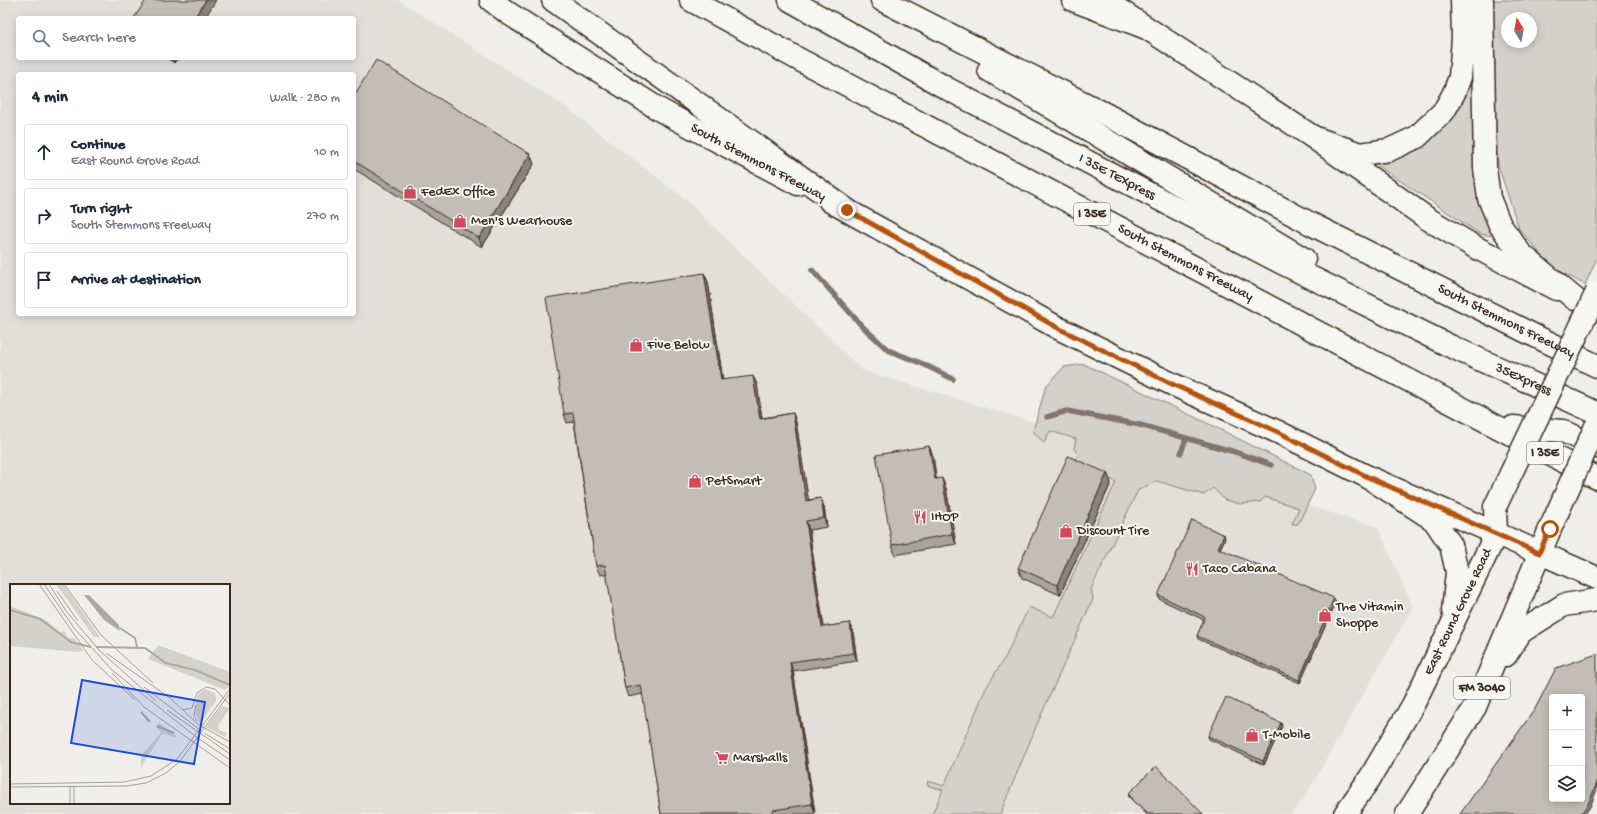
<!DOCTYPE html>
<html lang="en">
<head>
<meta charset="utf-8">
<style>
  body { margin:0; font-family:"Gochi Hand",sans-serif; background:#f6f6f7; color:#1f2937 }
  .controls { position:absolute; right:12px; bottom:12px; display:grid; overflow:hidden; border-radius:4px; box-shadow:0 2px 10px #0003 }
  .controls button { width:36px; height:36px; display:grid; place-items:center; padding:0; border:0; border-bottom:1px solid #e0e1e3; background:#fff; color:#1f2937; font:20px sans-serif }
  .compass { position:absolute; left:1501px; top:12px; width:36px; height:36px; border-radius:50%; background:#fff; box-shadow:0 2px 10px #0003; rotate:350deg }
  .stop { position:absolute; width:12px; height:12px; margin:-9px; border:3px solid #b45309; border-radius:50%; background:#fff }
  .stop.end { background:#b45309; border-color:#fff; box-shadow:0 1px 4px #0008 }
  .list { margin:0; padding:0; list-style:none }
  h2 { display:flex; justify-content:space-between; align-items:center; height:52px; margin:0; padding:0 16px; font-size:17px }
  h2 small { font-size:13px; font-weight:400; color:#747a83 }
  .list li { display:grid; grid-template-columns:26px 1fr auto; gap:12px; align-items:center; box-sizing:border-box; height:56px; margin:0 8px 8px; padding:0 8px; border:1px solid #e0e1e3; border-radius:4px }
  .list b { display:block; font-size:15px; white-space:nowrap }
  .list p { margin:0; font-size:13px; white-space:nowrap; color:#747a83 }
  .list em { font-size:13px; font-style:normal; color:#747a83 }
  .icon { flex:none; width:22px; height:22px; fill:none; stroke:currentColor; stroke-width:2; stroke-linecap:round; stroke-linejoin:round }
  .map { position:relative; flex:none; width:1597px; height:814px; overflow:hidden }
  .search { position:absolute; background:#fff; box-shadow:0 2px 10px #0003; left:16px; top:16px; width:340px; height:44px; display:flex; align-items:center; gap:10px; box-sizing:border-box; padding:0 14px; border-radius:4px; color:#747a83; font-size:15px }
  .panel { position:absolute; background:#fff; box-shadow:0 2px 10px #0003; left:16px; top:72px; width:340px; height:244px; border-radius:4px }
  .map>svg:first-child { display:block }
</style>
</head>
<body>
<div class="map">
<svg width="1597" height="814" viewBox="0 0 1597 814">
  <rect width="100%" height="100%" fill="#efeeea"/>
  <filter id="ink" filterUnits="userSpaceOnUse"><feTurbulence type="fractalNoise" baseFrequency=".025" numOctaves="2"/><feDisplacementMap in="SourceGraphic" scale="8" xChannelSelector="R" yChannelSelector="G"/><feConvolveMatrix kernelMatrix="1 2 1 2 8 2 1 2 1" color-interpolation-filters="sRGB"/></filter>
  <g filter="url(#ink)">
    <!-- built -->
    <path fill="#e2dfdb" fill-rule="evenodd" d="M0 0H398L566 107 686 200 862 370 1378 527 1413 607 1304 799 1291 814H0ZM18 18H354V58H18ZM18 74H354V314H18ZM11 585H229V803H11Z"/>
    <!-- green -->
    <g fill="#d4d1cc" stroke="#887e75" fill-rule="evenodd">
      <path d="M1490 0H1597V258L1585 285 1551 266 1519 229 1498 165ZM1507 18H1531V42H1507Z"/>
      <path d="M1471 37 1497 232 1494 236 1480 234 1378 166 1376 160 1431 139Z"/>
      <path d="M1084 364 1209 424 1311 475 1315 489 1298 524H1292L1299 508 1265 497 1260 502 1240 504 1225 500 1213 488 1204 495 1157 481 1138 490 1091 589 1093 599 1038 722 1000 814H932L943 790 927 785 928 781 944 786 986 688 1006 656 1029 607 1053 617 1116 482 1074 462 1078 454 1074 449 1076 439 1050 431 1044 443 1033 431 1046 386 1064 367Z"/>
    </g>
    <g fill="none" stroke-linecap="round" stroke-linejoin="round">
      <!-- stream -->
      <g stroke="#81766d" stroke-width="5.5">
        <path d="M812 270 862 326 888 350 923 364 953 379"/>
        <path d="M1047 417 1067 411 1140 425 1235 452 1271 465"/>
        <path d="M1181 453 1186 438"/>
      </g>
      <!-- secondary casing -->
      <g stroke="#3b2a1e" stroke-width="25">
        <g id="secondary">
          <path d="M491 0 508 13 660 110 798 184"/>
          <path d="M1104 0 1313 137 1428 219 1475 247 1556 289"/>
          <path d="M830 201 1060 329 1174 385 1278 432 1368 477 1597 578"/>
        </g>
      </g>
      <!-- primary casing -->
      <g stroke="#3b2a1e" stroke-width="25">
        <g id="primary">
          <path d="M1482 0 1485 168 1489 198 1500 225 1521 254 1575 299"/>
          <path d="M1313 137 1360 154 1389 150 1417 137 1444 111 1454 93 1460 77 1463 38 1462 0"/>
          <path d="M1368 477 1434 520 1451 545 1457 572 1453 611"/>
          <path d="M1506 655 1521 632 1564 605 1597 600"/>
          <path id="s1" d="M1345 814 1370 778 1413 705 1496 534 1495 507"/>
          <path d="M1407 814 1475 707 1550 529"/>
        </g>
      </g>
      <!-- highway casing -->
      <g stroke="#3b2a1e" stroke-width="25">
        <g id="highway">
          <path d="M553 0 847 210"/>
          <path id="s2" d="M691 0 800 60 1549 454 1597 478"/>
          <path id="s3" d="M790 0 948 89 1282 263 1450 346 1597 413"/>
          <path id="s4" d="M882 0 1105 114 1313 225 1531 334 1597 366"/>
          <path d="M1073 0 1144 27"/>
          <path d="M989 70 1304 259"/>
          <path d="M1513 427 1563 431 1597 447"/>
        </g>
      </g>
      <!-- secondary -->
      <use href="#secondary" stroke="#f6f6f2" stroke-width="22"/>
      <!-- primary -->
      <use href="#primary" stroke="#f6f6f2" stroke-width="22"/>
      <!-- highway -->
      <use href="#highway" stroke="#f6f6f2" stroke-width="22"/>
      <!-- primary-bridge casing -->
      <g stroke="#3b2a1e" stroke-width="25" stroke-linecap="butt">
        <g id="primary-bridge">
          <path d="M1495 507 1597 292"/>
          <path d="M1550 529 1597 424"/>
        </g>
      </g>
      <!-- primary-bridge -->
      <use href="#primary-bridge" stroke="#f6f6f2" stroke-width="22"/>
    </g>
    <!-- wall -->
    <g fill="#a7a39d" stroke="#3b2a1e">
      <path d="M167 58H178L174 63Z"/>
      <path d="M354 96 530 154 534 164 482 247 354 169Z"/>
      <path d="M704 273 708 282 723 380 757 384 762 418 793 413 796 422 808 500 821 498 824 507 827 527 809 530 824 627 850 623 853 632 857 661 793 671 815 813 806 814H661L643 694 628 697 625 688 607 574 600 575 596 566 574 422 567 423 564 414Z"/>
      <path d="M929 446 933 456 936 479 946 488 956 544 895 555 892 545Z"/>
      <path d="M1107 473 1111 483 1060 595 1022 578 1018 568Z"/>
      <path d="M1225 538 1220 549 1336 602 1300 683 1198 639 1197 636 1204 620 1159 599 1158 595Z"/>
      <path d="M1282 726 1264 765 1209 739 1208 736Z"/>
      <path d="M1128 794 1203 814H1146L1129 797Z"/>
    </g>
    <!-- shaded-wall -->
    <g fill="#888480" stroke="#3b2a1e">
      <path d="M206 0H216L205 18H194Z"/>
      <path d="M173 58H178L174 63Z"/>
      <path d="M530 154 534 164 482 247 479 238Z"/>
      <path d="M704 273 708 282 724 389 721 380Z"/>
      <path d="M753 376 757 384 763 427 760 419Z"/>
      <path d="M793 413 796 422 810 509 806 501Z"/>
      <path d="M929 446 933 456 938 489 935 479Z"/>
      <path d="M1107 473 1111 483 1060 595 1057 585Z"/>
      <path d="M942 478 946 488 956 544 952 534Z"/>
      <path d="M821 498 824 507 827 527 824 518Z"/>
      <path d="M806 521 809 530 825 636 822 627Z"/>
      <path d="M1224 535 1225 538 1219 552 1218 548Z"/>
      <path d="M1334 598 1336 602 1300 683 1299 680Z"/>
      <path d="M850 623 853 632 857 661 854 653Z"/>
      <path d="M790 662 793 671 815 813 812 804Z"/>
      <path d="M1281 723 1282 726 1264 765 1263 761Z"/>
      <path d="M1597 783V789L1590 807 1585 814H1581Z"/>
    </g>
    <!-- building -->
    <g fill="#c2bdb7" stroke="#3b2a1e" fill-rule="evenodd">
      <path d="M146 0H206L194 18H134Z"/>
      <path d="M376 60 530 154 479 238 354 161V96Z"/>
      <path d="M704 273 721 380 753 376 760 419 793 413 806 501 821 498 824 518 806 521 822 627 850 623 854 653 790 662 812 804 773 810V814H661L641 685 625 688 605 565 596 566 573 413 564 414 546 298Z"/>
      <path d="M929 446 935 479 942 478 952 534 892 545 876 455Z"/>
      <path d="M1068 456 1107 473 1057 585 1018 568Z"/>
      <path d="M1192 520 1224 535 1218 548 1334 598 1299 680 1197 636 1205 617 1158 595Z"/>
      <path d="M1597 654V783L1588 804 1581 814H1460L1535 709 1556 668ZM1552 697H1582V799H1552Z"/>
      <path d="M1226 697 1281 723 1263 761 1208 736Z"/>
      <path d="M1156 766 1203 814H1148L1128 794Z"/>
    </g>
  </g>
  <g fill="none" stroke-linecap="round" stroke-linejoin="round" filter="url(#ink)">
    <!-- route -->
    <path stroke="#b45309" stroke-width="5" d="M847 210 1060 329 1174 385 1278 432 1368 477 1539 553 1550 529"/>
  </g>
  <!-- icons -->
  <defs>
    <g id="shop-bare" transform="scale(1.08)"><path d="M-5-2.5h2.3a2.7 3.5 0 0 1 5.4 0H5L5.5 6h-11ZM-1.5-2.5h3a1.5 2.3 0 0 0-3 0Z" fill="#d1495b" stroke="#f6f6f2" stroke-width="2.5" paint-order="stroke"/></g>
    <g id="restaurant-bare" transform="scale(1.08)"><path d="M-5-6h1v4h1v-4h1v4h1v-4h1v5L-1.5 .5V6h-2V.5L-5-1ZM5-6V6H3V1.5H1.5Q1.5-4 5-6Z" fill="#d1495b" stroke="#f6f6f2" stroke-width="2.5" paint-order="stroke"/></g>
    <g id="supermarket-bare" transform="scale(1.08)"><path d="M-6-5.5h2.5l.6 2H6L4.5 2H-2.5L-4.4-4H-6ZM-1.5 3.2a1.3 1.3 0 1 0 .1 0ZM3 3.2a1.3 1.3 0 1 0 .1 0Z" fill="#d1495b" stroke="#f6f6f2" stroke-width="2.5" paint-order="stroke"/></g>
  </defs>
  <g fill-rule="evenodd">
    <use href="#shop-bare" x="410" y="192"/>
    <use href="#shop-bare" x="460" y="221"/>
    <use href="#shop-bare" x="636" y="345"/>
    <use href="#shop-bare" x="695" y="481"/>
    <use href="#restaurant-bare" x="920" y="517"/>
    <use href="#shop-bare" x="1066" y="531"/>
    <use href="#restaurant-bare" x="1192" y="569"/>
    <use href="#shop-bare" x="1325" y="615"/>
    <use href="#shop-bare" x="1252" y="735"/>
    <use href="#supermarket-bare" x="722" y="758"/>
  </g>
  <g text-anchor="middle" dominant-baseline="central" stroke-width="4" stroke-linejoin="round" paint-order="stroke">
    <!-- shield labels -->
    <g fill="#f6f6f2" stroke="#73675e" stroke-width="1">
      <rect x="1074" y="203" width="36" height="22" rx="3"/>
      <rect x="1527" y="442" width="36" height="22" rx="3"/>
      <rect x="1454" y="677" width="56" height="22" rx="3"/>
    </g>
    <g font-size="13" font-weight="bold" fill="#3b2a1e">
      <text x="1092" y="214">I 35E</text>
      <text x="1545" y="453">I 35E</text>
      <text x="1482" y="688">FM 3040</text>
    </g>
    <!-- street labels -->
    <g font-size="14" fill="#3b2a1e" stroke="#f6f6f2">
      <text transform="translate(758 163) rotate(28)">South Stemmons Freeway</text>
      <text stroke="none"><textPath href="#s3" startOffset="372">I 35E TEXpress</textPath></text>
      <text stroke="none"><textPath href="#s2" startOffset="560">South Stemmons Freeway</textPath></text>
      <text stroke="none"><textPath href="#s4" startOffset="702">South Stemmons Freeway</textPath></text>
      <text stroke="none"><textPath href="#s3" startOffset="826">35Express</textPath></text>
      <text stroke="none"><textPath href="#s1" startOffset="232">East Round Grove Road</textPath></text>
    </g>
    <!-- poi labels -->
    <g font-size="14" fill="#3b2a1e" stroke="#f6f6f2" text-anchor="start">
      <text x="421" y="192">FedEx Office</text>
      <text x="471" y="221">Men's Wearhouse</text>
      <text x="647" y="345">Five Below</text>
      <text x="706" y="481">PetSmart</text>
      <text x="931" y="517">IHOP</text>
      <text x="1077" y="531">Discount Tire</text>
      <text x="1203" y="569">Taco Cabana</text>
      <text x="1336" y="607">The Vitamin<tspan x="1336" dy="16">Shoppe</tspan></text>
      <text x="1263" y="735">T-Mobile</text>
      <text x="733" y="758">Marshalls</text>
    </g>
  </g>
  <!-- overview -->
  <g transform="translate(10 584)">
    <rect width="220" height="220" fill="#efeeea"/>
    <path d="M46 0H53L90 53H84ZM0 22 34 35 50 48 54 47 58 54H64L73 66 69 68 0 62ZM148 61 220 88V102L215 106 138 75ZM195 105 205 109 206 117 190 140 185 129 187 114 188 110ZM212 122 220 124 208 142 209 146 217 149 215 153 196 143ZM149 139 167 152 165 154 153 149 131 183V172L151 149 146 143Z" fill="#d4d1cc"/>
    <path d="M74 11H79L109 41 110 47 94 36Z" fill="#afa8a1"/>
    <path fill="none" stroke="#afa8a1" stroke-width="2" d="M0 26 30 35 61 58 81 63M110 44 125 54 127 63M86 63 135 64 156 79 185 86 220 101M131 128 140 138M147 142 164 149"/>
    <path fill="none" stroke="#a7a098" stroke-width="1" d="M29 0 82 76 125 116M34 0 64 44 102 86 185 152 220 176M39 0 56 27 89 66 146 117M54 0 91 51 143 99M47 7 68 37M96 69 160 114M102 89 135 124M134 103 190 146M159 113 189 141 220 158M186 121 184 132 187 137M134 123 220 184M157 126 220 170M173 126 182 124 187 109 196 103 205 105 220 121M194 149 220 165M0 200 114 198 141 192 167 175 220 105M0 203 117 202 136 199 156 189 170 177 220 109M60 220V202M64 220V202"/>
    <path fill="#1d4ed8" fill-opacity="0.15" stroke="#1d4ed8" stroke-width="2" d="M72 96 195 118 184 180 61 159Z"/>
    <rect width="220" height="220" fill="none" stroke="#3b2a1e" stroke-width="2"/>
  </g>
</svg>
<div class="controls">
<button>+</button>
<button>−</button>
<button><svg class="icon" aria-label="layers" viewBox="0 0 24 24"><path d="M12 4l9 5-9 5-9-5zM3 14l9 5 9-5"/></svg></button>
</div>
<svg class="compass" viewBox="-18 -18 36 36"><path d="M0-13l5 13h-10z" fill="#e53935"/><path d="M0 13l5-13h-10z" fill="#747a83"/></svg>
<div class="stop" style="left:1550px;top:529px"></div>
<div class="stop end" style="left:847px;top:210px"></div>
<div class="search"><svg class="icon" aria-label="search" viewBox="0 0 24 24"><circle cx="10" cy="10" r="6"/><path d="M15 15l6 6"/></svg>Search here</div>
<section class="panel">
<h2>4 min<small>Walk · 280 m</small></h2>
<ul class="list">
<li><svg class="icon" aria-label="ahead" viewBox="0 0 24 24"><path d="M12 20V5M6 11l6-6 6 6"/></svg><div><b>Continue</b><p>East Round Grove Road</p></div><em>10 m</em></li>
<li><svg class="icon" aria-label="right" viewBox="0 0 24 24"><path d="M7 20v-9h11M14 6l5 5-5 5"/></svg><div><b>Turn right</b><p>South Stemmons Freeway</p></div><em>270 m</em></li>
<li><svg class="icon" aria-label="arrive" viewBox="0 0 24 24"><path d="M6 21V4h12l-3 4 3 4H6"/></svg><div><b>Arrive at destination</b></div></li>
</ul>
</section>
</div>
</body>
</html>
